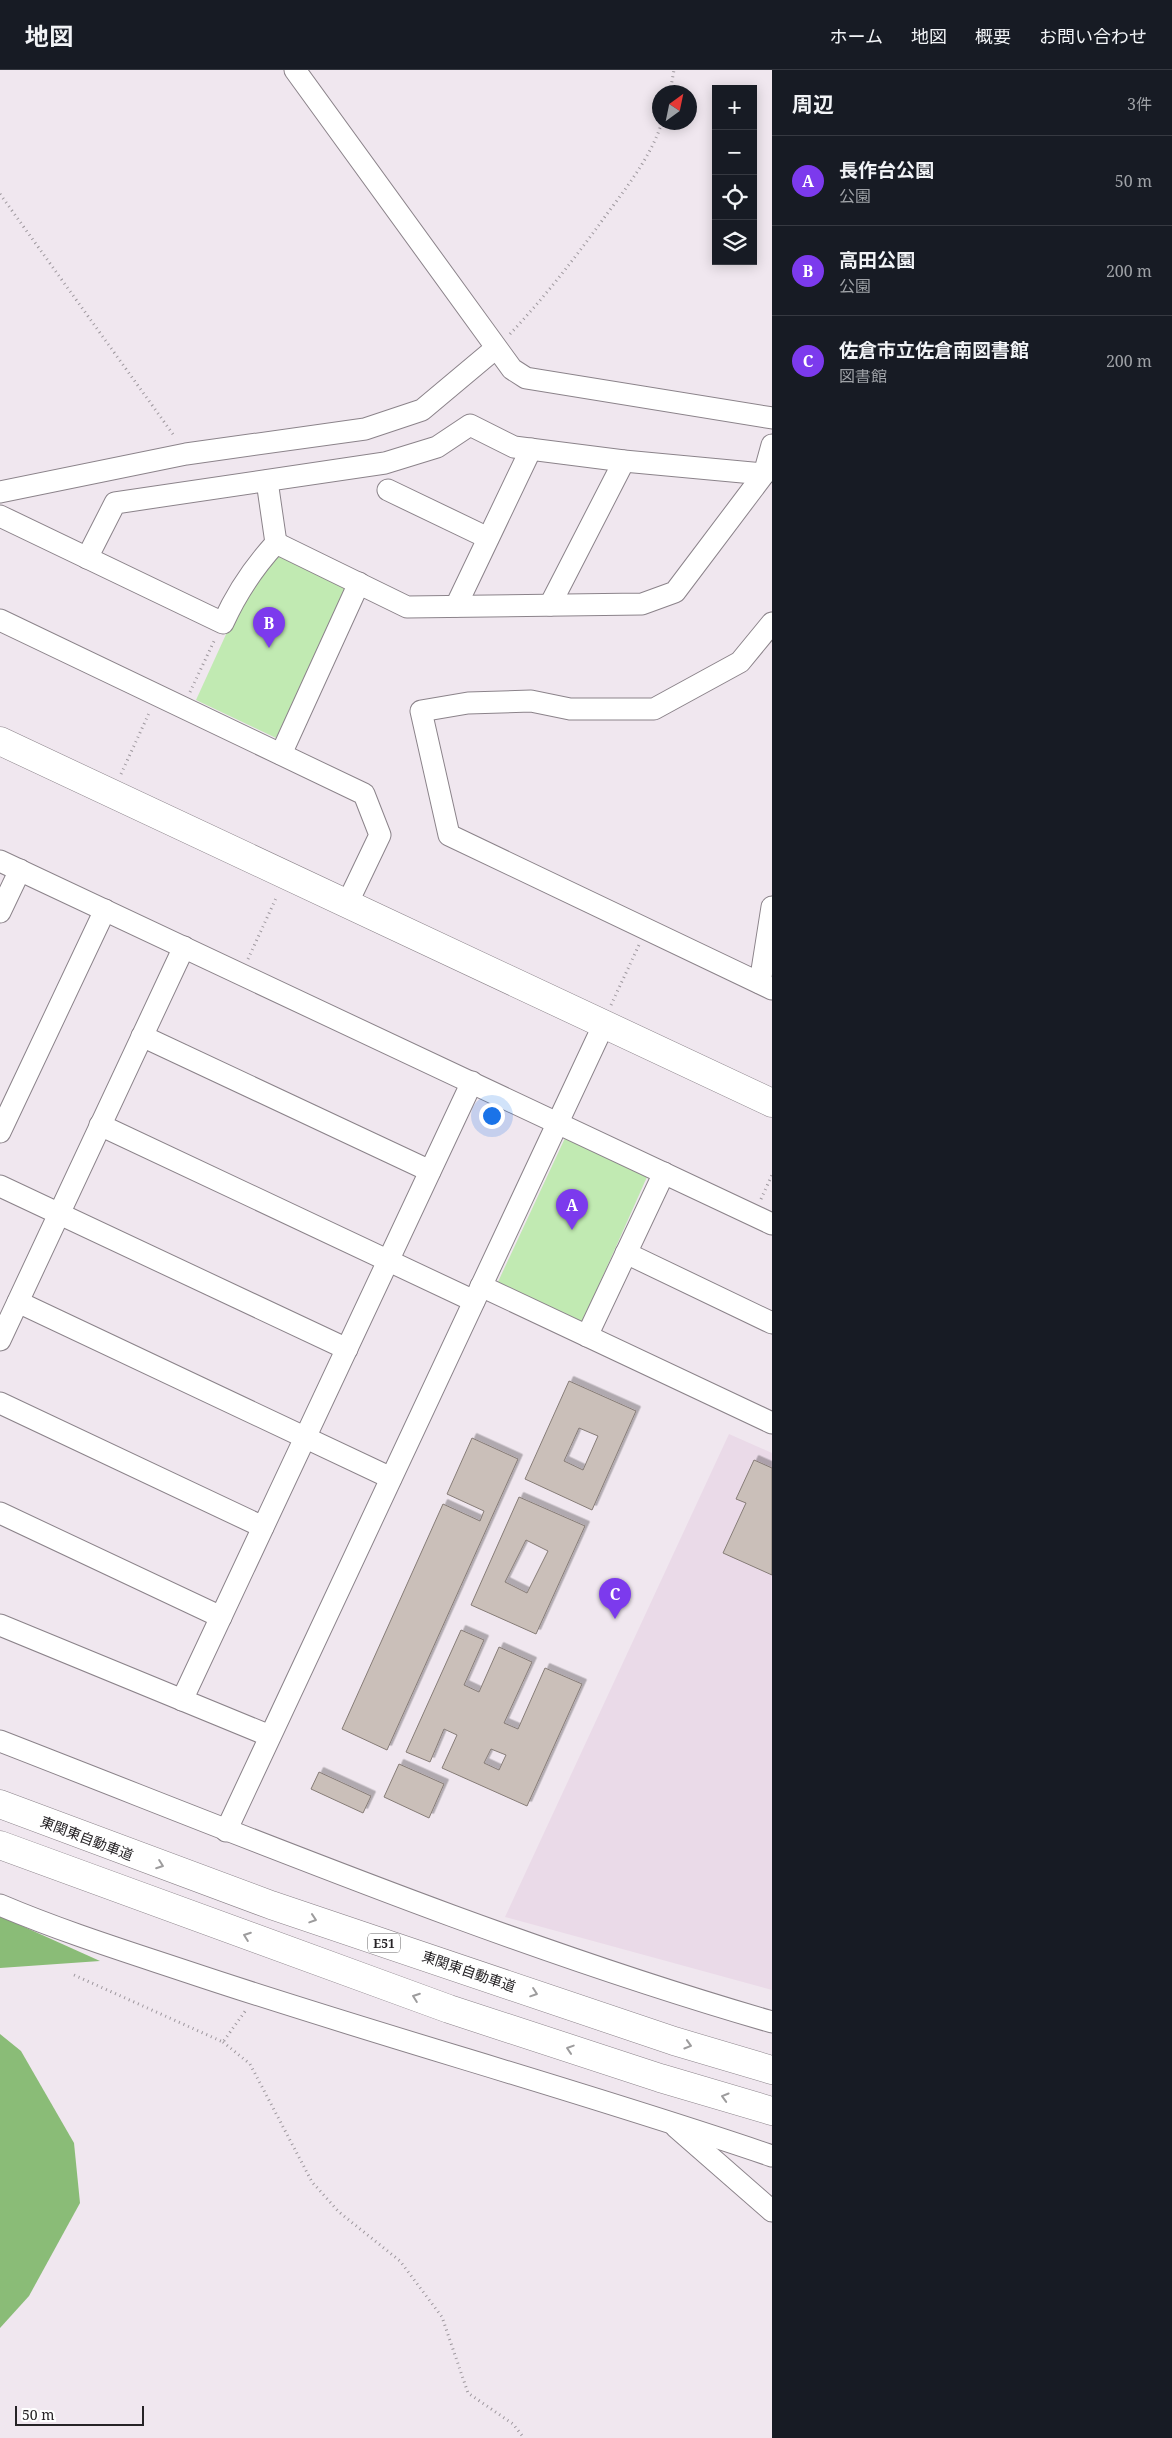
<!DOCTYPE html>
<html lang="ja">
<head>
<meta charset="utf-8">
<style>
  body { margin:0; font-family:"Noto Serif","Noto Sans JP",serif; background:#242831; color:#f1f3f6 }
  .controls { position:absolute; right:15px; top:15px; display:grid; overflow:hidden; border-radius:0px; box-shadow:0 2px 12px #0003 }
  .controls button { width:45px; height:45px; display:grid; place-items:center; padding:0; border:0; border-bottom:1px solid #363941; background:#171b24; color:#f1f3f6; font:25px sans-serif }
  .compass { position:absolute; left:652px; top:15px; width:45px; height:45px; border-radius:50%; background:#171b24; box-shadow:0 2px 12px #0003; rotate:33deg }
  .scale { position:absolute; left:15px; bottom:12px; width:129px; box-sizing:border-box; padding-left:5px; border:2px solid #262326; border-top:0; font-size:14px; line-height:18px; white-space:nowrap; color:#262326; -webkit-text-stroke:4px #fff; paint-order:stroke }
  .you { position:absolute; left:491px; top:1045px; width:18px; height:18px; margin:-12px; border:4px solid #fff; border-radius:50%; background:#1a73e8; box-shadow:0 0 0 8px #1a73e833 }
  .badge { display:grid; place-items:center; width:32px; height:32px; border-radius:50%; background:#7c3aed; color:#fff; font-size:16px; font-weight:700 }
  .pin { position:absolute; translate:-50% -41px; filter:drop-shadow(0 1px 2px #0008) }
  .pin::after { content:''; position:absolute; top:26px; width:18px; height:15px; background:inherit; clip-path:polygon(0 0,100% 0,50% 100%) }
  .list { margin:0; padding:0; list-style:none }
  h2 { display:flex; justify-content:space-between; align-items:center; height:65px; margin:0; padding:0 20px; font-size:21px }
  h2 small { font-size:16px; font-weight:400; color:#9ea1a6 }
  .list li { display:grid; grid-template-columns:32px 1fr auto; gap:15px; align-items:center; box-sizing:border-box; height:90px; padding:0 20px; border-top:1px solid #363941 }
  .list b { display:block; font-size:19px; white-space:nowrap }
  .list p { margin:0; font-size:16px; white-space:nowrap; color:#9ea1a6 }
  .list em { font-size:16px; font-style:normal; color:#9ea1a6 }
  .icon { flex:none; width:28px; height:28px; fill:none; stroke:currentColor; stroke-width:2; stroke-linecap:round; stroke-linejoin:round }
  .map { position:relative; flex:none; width:772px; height:2368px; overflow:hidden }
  header { display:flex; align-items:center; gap:30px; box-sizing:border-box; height:70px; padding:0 25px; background:#171b24; border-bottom:1px solid #363941 }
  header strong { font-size:24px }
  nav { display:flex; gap:28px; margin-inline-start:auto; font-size:18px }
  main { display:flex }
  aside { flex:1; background:#171b24 }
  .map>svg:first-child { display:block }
</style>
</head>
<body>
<header>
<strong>地図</strong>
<nav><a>ホーム</a><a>地図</a><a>概要</a><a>お問い合わせ</a></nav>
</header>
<main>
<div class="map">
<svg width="772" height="2368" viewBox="0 0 772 2368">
  <defs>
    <filter id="shadow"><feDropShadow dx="4.5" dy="-4.5" stdDeviation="0" flood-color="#0004"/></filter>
  </defs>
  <rect width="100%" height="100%" fill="#f0e7ef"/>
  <!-- built -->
  <path fill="#eadae8" d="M729 1364 772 1383V1920L505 1847Z"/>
  <!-- green -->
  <g fill="#c1eab2">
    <path d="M282 486 347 518 276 668 196 630 244 525 273 487Z"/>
    <path d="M565 1068 647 1107 582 1253 497 1214Z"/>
  </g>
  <!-- forest -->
  <g fill="#8abc77">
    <path d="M0 1846 100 1891 0 1898Z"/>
    <path d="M0 1964 21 1981 74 2073 80 2133 29 2226 0 2258Z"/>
  </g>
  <!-- building -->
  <g fill="#cabfb9" stroke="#867c77" fill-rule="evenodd" filter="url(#shadow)">
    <path d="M569 1311 636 1341 592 1440 525 1409ZM579 1358 598 1366 583 1400 564 1391Z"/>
    <path d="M472 1368 518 1389 387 1680 342 1659 443 1434 480 1451 484 1441 447 1424Z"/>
    <path d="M754 1390 772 1398V1505L723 1483 746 1433 736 1429Z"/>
    <path d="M519 1427 585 1456 536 1564 471 1535ZM526 1470 548 1481 527 1523 505 1512Z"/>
    <path d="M461 1560 484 1570 464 1615 479 1622 499 1577 532 1592 504 1653 518 1659 545 1598 582 1614 527 1736 442 1698 457 1665 444 1659 430 1692 406 1682ZM491 1679 506 1685 499 1700 484 1693Z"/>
    <path d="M399 1694 444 1714 429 1748 384 1727Z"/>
    <path d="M319 1702 371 1726 363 1743 311 1719Z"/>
  </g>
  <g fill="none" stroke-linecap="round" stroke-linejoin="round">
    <!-- street casing -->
    <g stroke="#8b838a" stroke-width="23">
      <g id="street">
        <path d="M295 0 512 299 526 308 772 348"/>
        <path d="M267 411 276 473"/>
        <path d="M388 420 488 468"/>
        <path d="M0 422 186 384 365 359 422 340 496 278"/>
        <path d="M0 446 223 553C237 522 253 498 276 473L407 537 642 534 675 522 764 404 772 375"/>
        <path d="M87 488 115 433 385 393 437 377 470 355 514 377 624 391 764 404"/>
        <path d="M550 535 624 391"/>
        <path d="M456 536 531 379"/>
        <path d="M0 550 364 724 380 765 347 834"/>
        <path d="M772 553 740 592 654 639H570L531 631 468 633 421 641 449 765 772 919"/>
        <path d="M281 684 359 513"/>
        <path d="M0 791 772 1154"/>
        <path d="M0 842 20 800"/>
        <path d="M760 913 772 837"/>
        <path d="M142 966 430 1101"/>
        <path d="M100 1055 474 1231"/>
        <path d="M0 1062 105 840"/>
        <path d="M0 1116 347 1279"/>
        <path d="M626 1183 772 1253"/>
        <path d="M481 1216 772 1353"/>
        <path d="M18 1232 391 1408"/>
        <path d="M587 1266 664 1103"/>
        <path d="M0 1270 184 877"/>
        <path d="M0 1333 263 1457"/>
        <path d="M0 1443 221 1547"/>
        <path d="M0 1555 270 1666"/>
        <path d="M182 1630 472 1012"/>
        <path d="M0 1671C255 1770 509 1876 772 1952"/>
        <path d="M226 1761 604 954"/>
        <path d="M0 1835C61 1861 125 1881 188 1902 382 1967 579 2020 772 2086"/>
        <path d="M676 2057 772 2141"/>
      </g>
    </g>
    <!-- secondary casing -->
    <g stroke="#8b838a" stroke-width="29">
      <path id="secondary" d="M0 671 772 1033"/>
    </g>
    <!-- highway casing -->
    <g stroke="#8b838a" stroke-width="29">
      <g id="highway">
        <path d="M0 1734 271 1835 674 1971 772 2000"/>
        <path d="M0 1775 449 1939 660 2008 772 2041"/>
      </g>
    </g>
    <!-- path -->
    <g stroke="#9e989e" stroke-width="3" stroke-dasharray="1 4" stroke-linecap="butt">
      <path d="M670 22 674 0"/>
      <path d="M0 124 175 367"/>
      <path d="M510 264C544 228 575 188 604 148 626 118 651 87 662 52"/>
      <path d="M190 622 215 569"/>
      <path d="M121 704 150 641"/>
      <path d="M248 889 277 826"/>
      <path d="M611 935 639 875"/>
      <path d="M761 1129 772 1105"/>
      <path d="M74 1905 223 1972 246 1940"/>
      <path d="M223 1972 250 1994 312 2112 339 2142 400 2191 442 2247 468 2323 513 2354 524 2368"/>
    </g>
    <!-- street -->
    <use href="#street" stroke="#fff" stroke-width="21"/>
    <!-- secondary -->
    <use href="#secondary" stroke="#fff" stroke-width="28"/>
    <!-- highway -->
    <use href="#highway" stroke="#fff" stroke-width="28"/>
  </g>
  <!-- one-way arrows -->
  <defs><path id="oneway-chevron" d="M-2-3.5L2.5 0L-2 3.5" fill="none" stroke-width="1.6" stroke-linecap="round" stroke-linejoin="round" transform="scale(1.25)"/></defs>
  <g stroke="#9d9c9d">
    <use href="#oneway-chevron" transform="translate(160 1795) rotate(20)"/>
    <use href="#oneway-chevron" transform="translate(313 1849) rotate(18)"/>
    <use href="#oneway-chevron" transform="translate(247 1866) rotate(-160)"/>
    <use href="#oneway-chevron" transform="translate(534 1923) rotate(19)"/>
    <use href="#oneway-chevron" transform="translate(416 1927) rotate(-160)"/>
    <use href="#oneway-chevron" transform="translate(688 1975) rotate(17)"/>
    <use href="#oneway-chevron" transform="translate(570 1979) rotate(-162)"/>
    <use href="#oneway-chevron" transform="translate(725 2027) rotate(-164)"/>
  </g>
  <g text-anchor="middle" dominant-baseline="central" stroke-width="5" stroke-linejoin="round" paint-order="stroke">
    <!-- shield labels -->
    <rect fill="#fff" stroke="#676567" stroke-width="1" x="368" y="1863.5" width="32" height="19" rx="4"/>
    <g font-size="12" font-weight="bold" fill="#262326">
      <text x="384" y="1873">E51</text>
    </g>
    <!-- street labels -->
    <g font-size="14" fill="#262326" stroke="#fff">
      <text transform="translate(87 1768) rotate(21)">東関東自動車道</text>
      <text transform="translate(469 1901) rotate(19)">東関東自動車道</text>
    </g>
  </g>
</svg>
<div class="controls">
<button>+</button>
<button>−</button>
<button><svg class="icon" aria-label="locate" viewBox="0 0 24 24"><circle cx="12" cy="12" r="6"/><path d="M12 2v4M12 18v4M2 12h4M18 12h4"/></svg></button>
<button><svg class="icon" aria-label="layers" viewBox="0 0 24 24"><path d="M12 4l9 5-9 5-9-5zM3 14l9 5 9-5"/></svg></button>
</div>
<svg class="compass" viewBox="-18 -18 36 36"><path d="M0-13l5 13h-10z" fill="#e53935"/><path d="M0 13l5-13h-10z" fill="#9ea1a6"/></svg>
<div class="scale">50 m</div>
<div class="you"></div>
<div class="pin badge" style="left:572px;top:1160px">A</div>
<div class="pin badge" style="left:269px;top:578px">B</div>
<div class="pin badge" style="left:615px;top:1549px">C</div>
</div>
<aside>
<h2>周辺<small>3件</small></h2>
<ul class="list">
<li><span class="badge">A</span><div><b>長作台公園</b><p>公園</p></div><em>50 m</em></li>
<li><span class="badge">B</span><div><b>高田公園</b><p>公園</p></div><em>200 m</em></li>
<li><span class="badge">C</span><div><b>佐倉市立佐倉南図書館</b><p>図書館</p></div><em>200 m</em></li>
</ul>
</aside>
</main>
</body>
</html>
